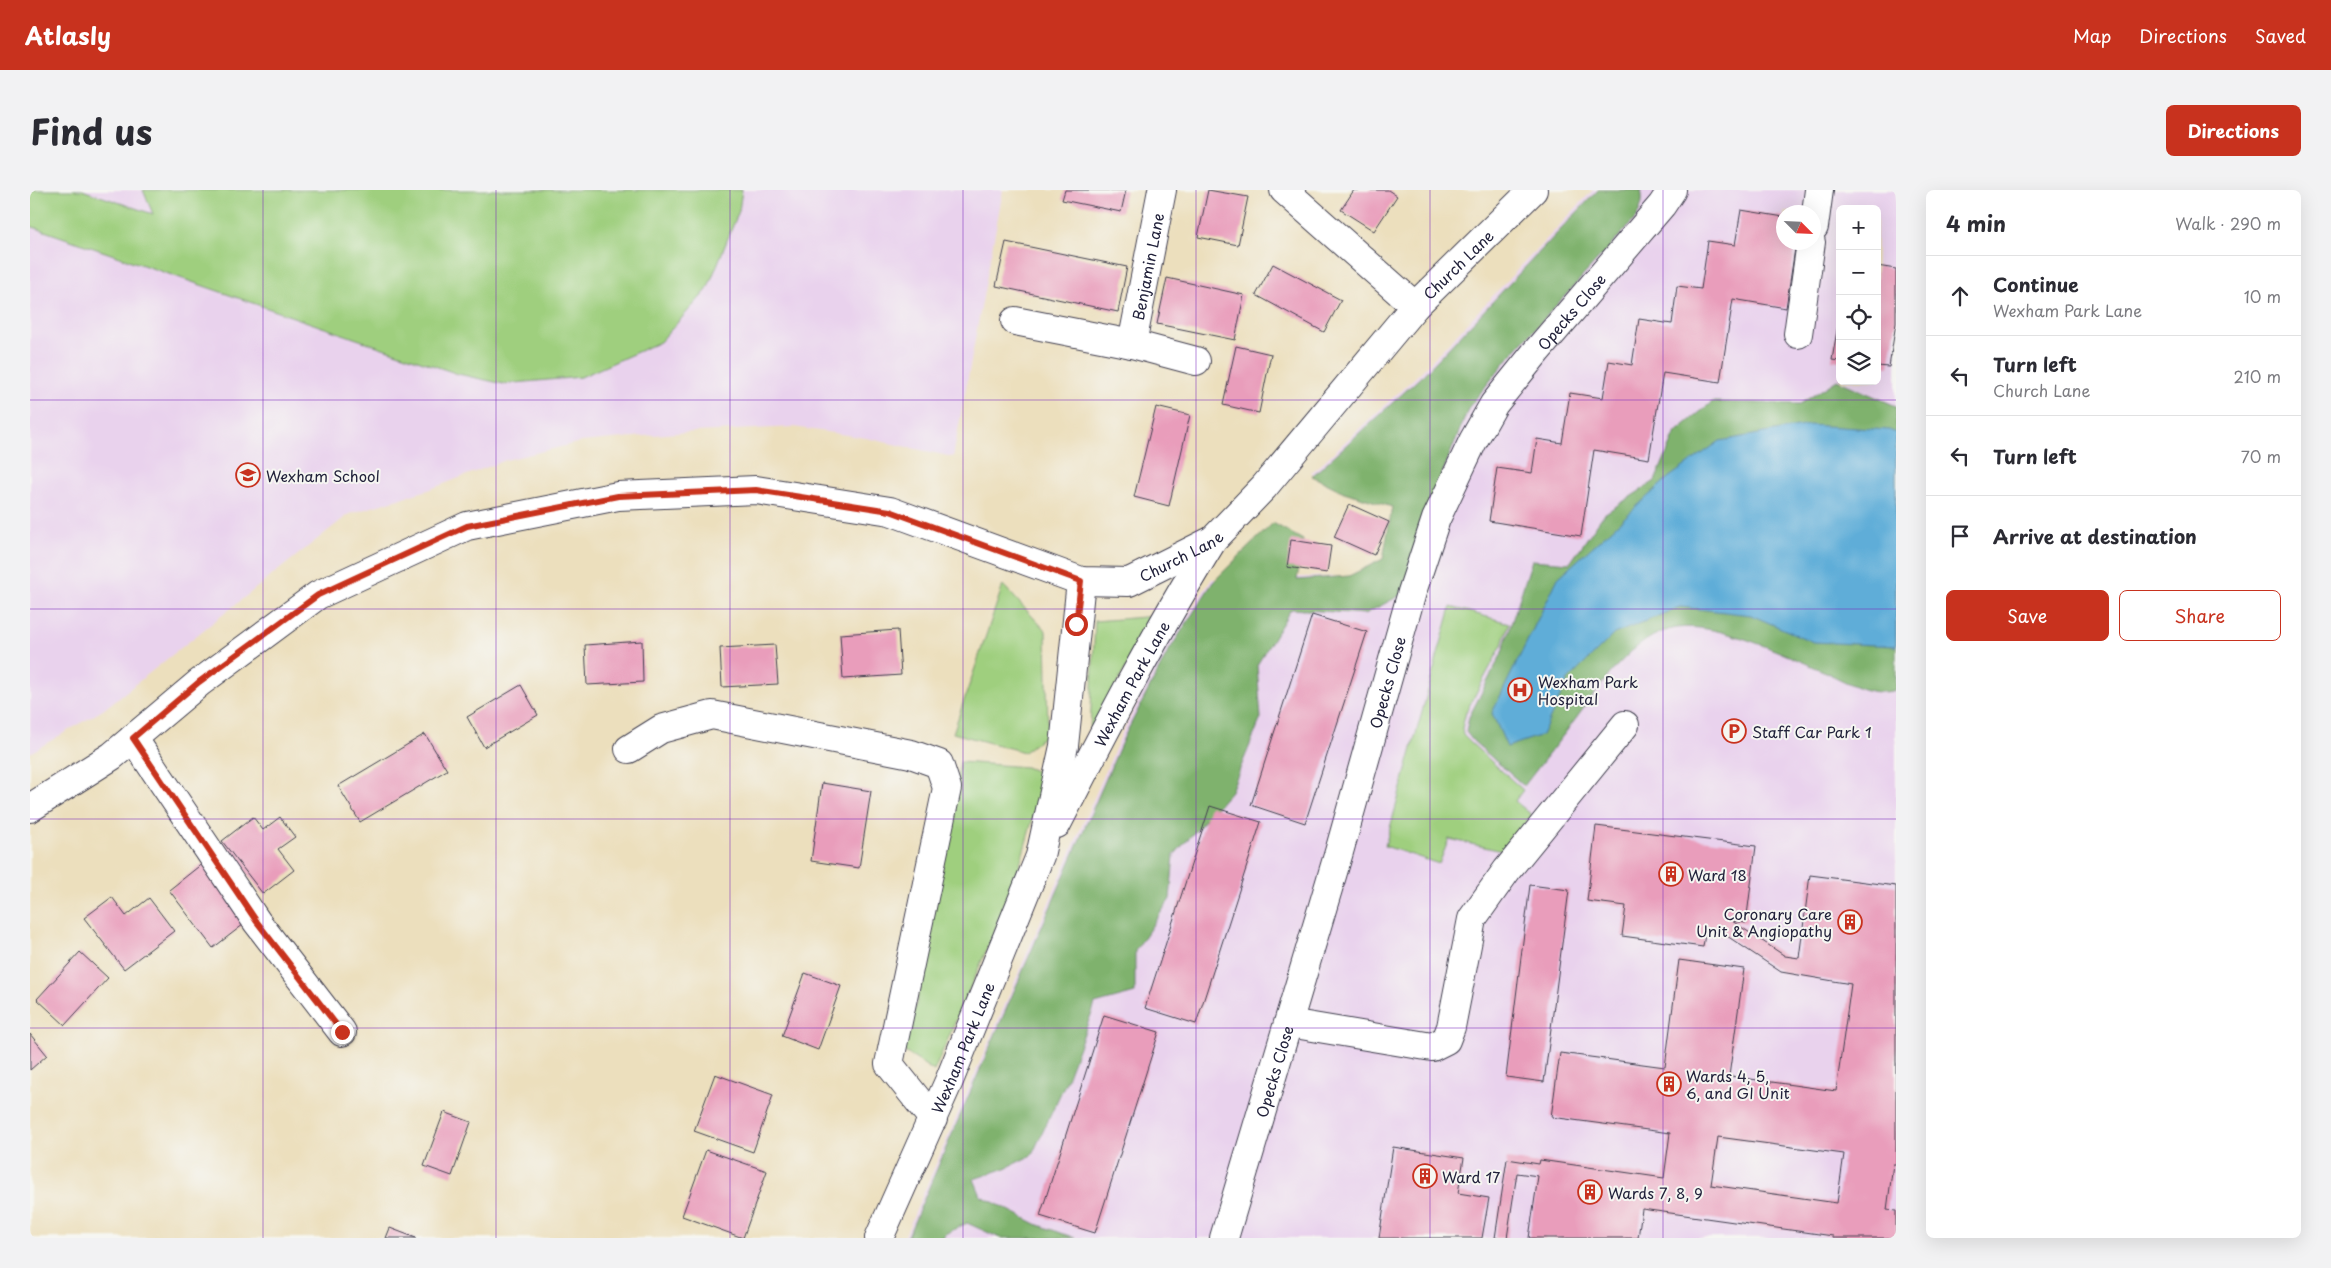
<!DOCTYPE html>
<html lang="en">
<head>
<meta charset="utf-8">
<style>
  body { margin:0; font-family:"Playpen Sans",sans-serif; background:#f2f2f3; color:#2b2b33 }
  .controls { position:absolute; right:15px; top:15px; display:grid; overflow:hidden; border-radius:8px; box-shadow:0 5px 20px #0002 }
  .controls button { width:45px; height:45px; display:grid; place-items:center; padding:0; border:0; border-bottom:1px solid #e1e1e2; background:#fff; color:#2b2b33; font:25px sans-serif }
  .compass { position:absolute; left:1746px; top:15px; width:45px; height:45px; border-radius:50%; background:#fff; box-shadow:0 5px 20px #0002; rotate:114deg }
  .stop { position:absolute; width:15px; height:15px; margin:-11px; border:4px solid #c8321e; border-radius:50%; background:#fff }
  .stop.end { background:#c8321e; border-color:#fff; box-shadow:0 1px 5px #0008 }
  .list { margin:0; padding:0; list-style:none }
  h2 { display:flex; justify-content:space-between; align-items:center; height:65px; margin:0; padding:0 20px; font-size:21px }
  h2 small { font-size:16px; font-weight:400; color:#7c7c81 }
  .list li { display:grid; grid-template-columns:32px 1fr auto; gap:15px; align-items:center; box-sizing:border-box; height:80px; padding:0 20px; border-top:1px solid #e1e1e2 }
  .list b { display:block; font-size:19px; white-space:nowrap }
  .list p { margin:0; font-size:16px; white-space:nowrap; color:#7c7c81 }
  .list em { font-size:16px; font-style:normal; color:#7c7c81 }
  .actions { display:flex; gap:10px; padding:15px 20px }
  .actions a { flex:1; padding:11px 0; border:1px solid #c8321e; border-radius:8px; text-align:center; font-size:18px; color:#c8321e }
  .actions .main { background:#c8321e; color:#fff }
  .icon { flex:none; width:28px; height:28px; fill:none; stroke:currentColor; stroke-width:2; stroke-linecap:round; stroke-linejoin:round }
  .map { position:relative; flex:none; width:1866px; height:1048px; overflow:hidden; border-radius:8px }
  header { display:flex; align-items:center; gap:30px; box-sizing:border-box; height:70px; padding:0 25px; background:#c8321e; color:#fff }
  header strong { font-size:24px }
  nav { display:flex; gap:28px; margin-inline-start:auto; font-size:18px }
  .intro { display:flex; align-items:center; justify-content:space-between; box-sizing:border-box; height:120px; padding:0 30px }
  h1 { margin:0; font-size:35px }
  .button { padding:12px 22px; border-radius:8px; background:#c8321e; color:#fff; font-size:18px; font-weight:700 }
  main { display:flex; gap:30px; padding:0 30px }
  aside { flex:1; background:#fff; border-radius:8px; box-shadow:0 5px 20px #0002 }
  .map>svg:first-child { display:block }
</style>
</head>
<body>
<header>
<strong>Atlasly</strong>
<nav><a>Map</a><a>Directions</a><a>Saved</a></nav>
</header>
<div class="intro"><h1>Find us</h1><a class="button">Directions</a></div>
<main>
<div class="map">
<svg width="1866" height="1048" viewBox="0 0 1866 1048">
  <rect width="100%" height="100%" fill="#f6f6f2"/>
  <filter id="ink" filterUnits="userSpaceOnUse"><feTurbulence type="fractalNoise" baseFrequency=".02" numOctaves="2"/><feDisplacementMap in="SourceGraphic" scale="10" xChannelSelector="R" yChannelSelector="G"/><feConvolveMatrix kernelMatrix="1 2 1 2 8 2 1 2 1" color-interpolation-filters="sRGB"/></filter>
  <filter id="wash" filterUnits="userSpaceOnUse"><feTurbulence type="fractalNoise" baseFrequency=".0096" numOctaves="4" result="noise"/><feDisplacementMap in="SourceGraphic" scale="20" xChannelSelector="R" yChannelSelector="G"/><feGaussianBlur stdDeviation="1.12" result="paint"/><feColorMatrix in="noise" values="0 0 0 0 0 0 0 0 0 0 0 0 0 0 0 0 0 1.4 0 .05"/><feComposite in="paint" operator="in"/></filter>
  <g filter="url(#wash)">
    <rect width="100%" height="100%" fill="#ecdfbd"/>
    <!-- built -->
    <g fill="#e9d2ed" fill-rule="evenodd">
      <path d="M0 0H973L923 267 836 248 764 237 646 243 551 252 476 270 398 300 319 324 73 520 0 563Z"/>
      <path d="M1563 0H1866V1048H874L1093 541 1135 458 1182 389 1319 386 1353 369 1362 317 1281 283 1391 182ZM1810 19H1847V191H1810ZM1754 22H1784V52H1754Z"/>
    </g>
    <!-- green -->
    <g fill="#9fcf7e" stroke="#60785c">
      <path d="M0 0H52L123 24 113 0H712L709 21 677 100 630 152 551 187 474 194 428 184 0 36Z"/>
      <path d="M973 395 1016 441 1018 543 994 562 923 543Z"/>
      <path d="M1421 417 1479 433 1472 455 1436 522 1432 538 1433 545 1441 553 1493 600 1485 611 1502 625 1472 661 1419 649 1409 674 1355 656Z"/>
      <path d="M1126 426 1060 540 1065 431Z"/>
      <path d="M930 572 996 577 1015 585 983 699 904 881 872 860 887 811Z"/>
    </g>
    <!-- forest -->
    <g fill="#7fb26d" stroke="#506a54">
      <path d="M1568 0H1611C1614 11 1611 18 1606 28L1481 165 1439 217 1394 329 1373 404 1335 424 1261 419 1227 475 1231 528 1201 601 1144 665 1140 709 1105 761V803L1065 814 1035 894 1002 965 976 978 944 989 951 1006 1006 1034 1045 1048H970L937 1033 915 1044 913 1048H877L1094 547 1138 462 1183 392 1243 333 1273 350 1267 390 1319 386 1353 369 1362 317 1314 302 1282 286 1394 184Z"/>
      <path d="M1807 190 1866 216V500C1840 508 1815 491 1791 480 1754 464 1687 432 1647 438 1603 444 1569 498 1545 530 1528 552 1511 574 1494 596L1443 551 1436 542 1439 527 1471 465 1502 370 1540 373 1574 324 1625 291 1646 242 1682 212 1770 214Z"/>
    </g>
    <!-- water -->
    <path fill="#5eadd8" stroke="#40688a" d="M1779 235 1859 240 1866 243V456L1783 452 1721 425 1650 417 1584 444 1538 490 1512 545 1477 557 1462 523 1528 388 1638 288 1690 251Z"/>
    <g id="blocks">
      <!-- building -->
      <g fill="#e99dbb" fill-rule="evenodd">
        <path d="M1035 0H1096L1091 22 1032 10Z"/>
        <path d="M1178 0 1218 7 1208 55 1168 47Z"/>
        <path d="M1324 0H1358L1367 6 1344 41 1311 20Z"/>
        <path d="M1711 20 1754 27V52H1766L1756 118 1703 109 1690 192 1633 183 1619 269 1564 260 1551 346 1459 331 1467 278 1502 283 1507 249 1532 253 1540 203 1573 208 1579 171 1602 175 1609 129 1642 134 1647 96 1671 99 1678 51 1705 55Z"/>
        <path d="M976 52 1097 77 1088 122 966 96Z"/>
        <path d="M1243 74 1311 110 1294 142 1226 105Z"/>
        <path d="M1847 76 1866 79V133L1859 177 1847 176Z"/>
        <path d="M1137 88 1214 105 1205 150 1127 134Z"/>
        <path d="M1809 129H1810V171L1802 170Z"/>
        <path d="M1206 156 1241 164 1229 223 1193 215Z"/>
        <path d="M1126 217 1160 225 1139 316 1104 307Z"/>
        <path d="M1319 314 1359 332 1344 365 1304 347Z"/>
        <path d="M1261 350 1301 356 1297 383 1257 377Z"/>
        <path d="M1282 425 1337 442 1275 633 1221 615Z"/>
        <path d="M868 440 871 485 813 489 810 444Z"/>
        <path d="M612 451 613 492 557 495 555 455Z"/>
        <path d="M745 455 748 494 692 497 690 458Z"/>
        <path d="M491 495 508 525 454 557 437 527Z"/>
        <path d="M395 544 417 580 330 632 308 596Z"/>
        <path d="M792 593 841 601 829 678 781 671Z"/>
        <path d="M1180 616 1231 632 1166 834 1115 818Z"/>
        <path d="M223 627 233 640 250 627 265 647 248 659 264 680 233 704 192 651Z"/>
        <path d="M1566 636 1726 656 1716 733 1702 731 1755 766 1769 768 1780 685 1866 696V974H1863L1857 1020 1866 1021V1048H1803V1046L1612 1019 1608 1048H1499L1508 986 1487 983 1477 1048H1465L1477 969 1509 974 1510 970 1634 988 1640 943 1521 927 1530 863 1635 877 1649 770 1714 779 1699 886 1806 901 1821 794 1751 782 1697 746 1675 744 1673 757 1592 746 1596 716 1557 711ZM1688 947 1814 964 1807 1013 1681 995Z"/>
        <path d="M173 673 218 731 183 758 139 700Z"/>
        <path d="M1500 695 1539 700 1514 892 1476 887Z"/>
        <path d="M82 707 96 726 119 708 144 741 94 779 54 728Z"/>
        <path d="M50 762 78 788 35 835 7 809Z"/>
        <path d="M775 783 811 796 788 860 752 846Z"/>
        <path d="M1074 825 1129 842 1065 1043 1010 1026Z"/>
        <path d="M0 844 17 865 0 880Z"/>
        <path d="M685 884 743 905 723 962 664 941Z"/>
        <path d="M414 922 441 932 422 986 394 976Z"/>
        <path d="M1363 957 1434 968 1428 1003 1459 1008 1452 1048H1349Z"/>
        <path d="M676 960 737 981 713 1048 652 1026Z"/>
        <path d="M360 1038 386 1048H356Z"/>
      </g>
    </g>
  </g>
  <g filter="url(#ink)">
    <use href="#blocks" fill-opacity="0" stroke="#403e4e" stroke-width="1"/>
    <g fill="none" stroke-linecap="round" stroke-linejoin="round">
      <!-- minor casing -->
      <g stroke="#403e4e" stroke-width="30">
        <g id="minor">
          <path d="M1254 0 1385 116"/>
          <path d="M1784 37 1789 0"/>
          <path d="M985 131 1102 154 1166 171"/>
          <path d="M1768 144 1781 52"/>
          <path id="s1" d="M1102 154 1132 0"/>
          <path d="M103 548 227 732 312 842"/>
          <path d="M599 559 631 539 682 525 881 564 909 574 917 598 859 874 903 929"/>
          <path id="s2" d="M0 618 82 566 169 493 288 405 437 336 588 306 726 300 860 321 1051 391 1099 392 1183 350 1234 297 1385 116 1503 0"/>
          <path id="s3" d="M1027 634C1076 538 1126 442 1183 350"/>
          <path d="M1259 833 1402 857 1416 850 1421 837 1442 729 1477 680 1595 535"/>
          <path id="s4" d="M849 1048 919 891 1010 666 1034 556 1051 391"/>
          <path id="s5" d="M1194 1048 1309 662 1382 402 1406 329 1443 251 1464 214 1506 162 1632 15 1642 0"/>
        </g>
      </g>
      <!-- minor -->
      <use href="#minor" stroke="#fff" stroke-width="28"/>
    </g>
  </g>
  <g fill="none" stroke-linecap="round" stroke-linejoin="round" filter="url(#ink)">
    <!-- route -->
    <path stroke="#c8321e" stroke-width="6" d="M312 842 227 732 103 548 169 492 288 405 437 336 588 306 726 300 860 321 1051 391 1046 434"/>
  </g>
  <!-- grid -->
  <path fill="none" stroke="#7b2cbf" stroke-width="1" stroke-opacity="0.55" d="M233 0V1048M466 0V1048M700 0V1048M933 0V1048M1166 0V1048M1400 0V1048M1633 0V1048M0 210H1866M0 419H1866M0 629H1866M0 838H1866"/>
  <!-- icons -->
  <defs>
    <g id="school-ring" transform="scale(1.25)"><circle r="9.5" fill="#f6f6f2" stroke="#c8321e" stroke-width="1.5"/><path d="M0-5L7-2L0 1L-7-2ZM-4 1L0 2.5L4 1V4Q0 6-4 4Z" fill="#c8321e"/></g>
    <g id="hospital-ring" transform="scale(1.25)"><circle r="9.5" fill="#f6f6f2" stroke="#c8321e" stroke-width="1.5"/><path d="M-5-5h3v3.5h4V-5h3V5h-3V1.5h-4V5h-3Z" fill="#c8321e"/></g>
    <g id="parking-ring" transform="scale(1.25)"><circle r="9.5" fill="#f6f6f2" stroke="#c8321e" stroke-width="1.5"/><path d="M-3.5-5.5H1a3.5 3.5 0 0 1 0 7H-1V5.5H-3.5ZM-1-3.4V-.6H.8a1.4 1.4 0 0 0 0-2.8Z" fill="#c8321e"/></g>
    <g id="building-ring" transform="scale(1.25)"><circle r="9.5" fill="#f6f6f2" stroke="#c8321e" stroke-width="1.5"/><path d="M-4-6H4V6H1V3H-1V6H-4ZM-2.5-4.3h1.7v1.8h-1.7ZM.8-4.3h1.7v1.8H.8ZM-2.5-1h1.7V.8h-1.7ZM.8-1h1.7V.8H.8Z" fill="#c8321e"/></g>
  </defs>
  <g fill-rule="evenodd">
    <use href="#school-ring" x="218" y="285"/>
    <use href="#hospital-ring" x="1490" y="500"/>
    <use href="#parking-ring" x="1704" y="541"/>
    <use href="#building-ring" x="1641" y="684"/>
    <use href="#building-ring" x="1820" y="732"/>
    <use href="#building-ring" x="1639" y="894"/>
    <use href="#building-ring" x="1395" y="986"/>
    <use href="#building-ring" x="1560" y="1002"/>
  </g>
  <g text-anchor="middle" dominant-baseline="central" stroke-width="4" stroke-linejoin="round" paint-order="stroke">
    <!-- street labels -->
    <g font-size="15" fill="#22223b" stroke="#f6f6f2">
      <text stroke="none"><textPath href="#s2" startOffset="1665">Church Lane</textPath></text>
      <text stroke="none"><textPath href="#s1" startOffset="79">Benjamin Lane</textPath></text>
      <text stroke="none"><textPath href="#s5" startOffset="999">Opecks Close</textPath></text>
      <text stroke="none"><textPath href="#s2" startOffset="1260">Church Lane</textPath></text>
      <text stroke="none"><textPath href="#s3" startOffset="159">Wexham Park Lane</textPath></text>
      <text stroke="none"><textPath href="#s5" startOffset="579">Opecks Close</textPath></text>
      <text stroke="none"><textPath href="#s4" startOffset="208">Wexham Park Lane</textPath></text>
      <text stroke="none"><textPath href="#s5" startOffset="174">Opecks Close</textPath></text>
    </g>
    <!-- poi labels -->
    <g font-size="15" fill="#22223b" stroke="#f6f6f2" text-anchor="start">
      <text x="236" y="285">Wexham School</text>
      <text x="1508" y="491">Wexham Park<tspan x="1508" dy="17">Hospital</tspan></text>
      <text x="1722" y="541">Staff Car Park 1</text>
      <text x="1658" y="684">Ward 18</text>
      <text x="1802" y="723" text-anchor="end">Coronary Care<tspan x="1802" dy="17">Unit &amp; Angiopathy</tspan></text>
      <text x="1656" y="885">Wards 4, 5,<tspan x="1656" dy="17">6, and GI Unit</tspan></text>
      <text x="1412" y="986">Ward 17</text>
      <text x="1578" y="1002">Wards 7, 8, 9</text>
    </g>
  </g>
</svg>
<div class="controls">
<button>+</button>
<button>−</button>
<button><svg class="icon" aria-label="locate" viewBox="0 0 24 24"><circle cx="12" cy="12" r="6"/><path d="M12 2v4M12 18v4M2 12h4M18 12h4"/></svg></button>
<button><svg class="icon" aria-label="layers" viewBox="0 0 24 24"><path d="M12 4l9 5-9 5-9-5zM3 14l9 5 9-5"/></svg></button>
</div>
<svg class="compass" viewBox="-18 -18 36 36"><path d="M0-13l5 13h-10z" fill="#e53935"/><path d="M0 13l5-13h-10z" fill="#7c7c81"/></svg>
<div class="stop" style="left:1046px;top:434px"></div>
<div class="stop end" style="left:312px;top:842px"></div>
</div>
<aside>
<h2>4 min<small>Walk · 290 m</small></h2>
<ul class="list">
<li><svg class="icon" aria-label="ahead" viewBox="0 0 24 24"><path d="M12 20V5M6 11l6-6 6 6"/></svg><div><b>Continue</b><p>Wexham Park Lane</p></div><em>10 m</em></li>
<li><svg class="icon" aria-label="left" viewBox="0 0 24 24"><path d="M17 20v-9H6M10 6l-5 5 5 5"/></svg><div><b>Turn left</b><p>Church Lane</p></div><em>210 m</em></li>
<li><svg class="icon" aria-label="left" viewBox="0 0 24 24"><path d="M17 20v-9H6M10 6l-5 5 5 5"/></svg><div><b>Turn left</b></div><em>70 m</em></li>
<li><svg class="icon" aria-label="arrive" viewBox="0 0 24 24"><path d="M6 21V4h12l-3 4 3 4H6"/></svg><div><b>Arrive at destination</b></div></li>
</ul>
<div class="actions"><a class="main">Save</a><a>Share</a></div>
</aside>
</main>
</body>
</html>
